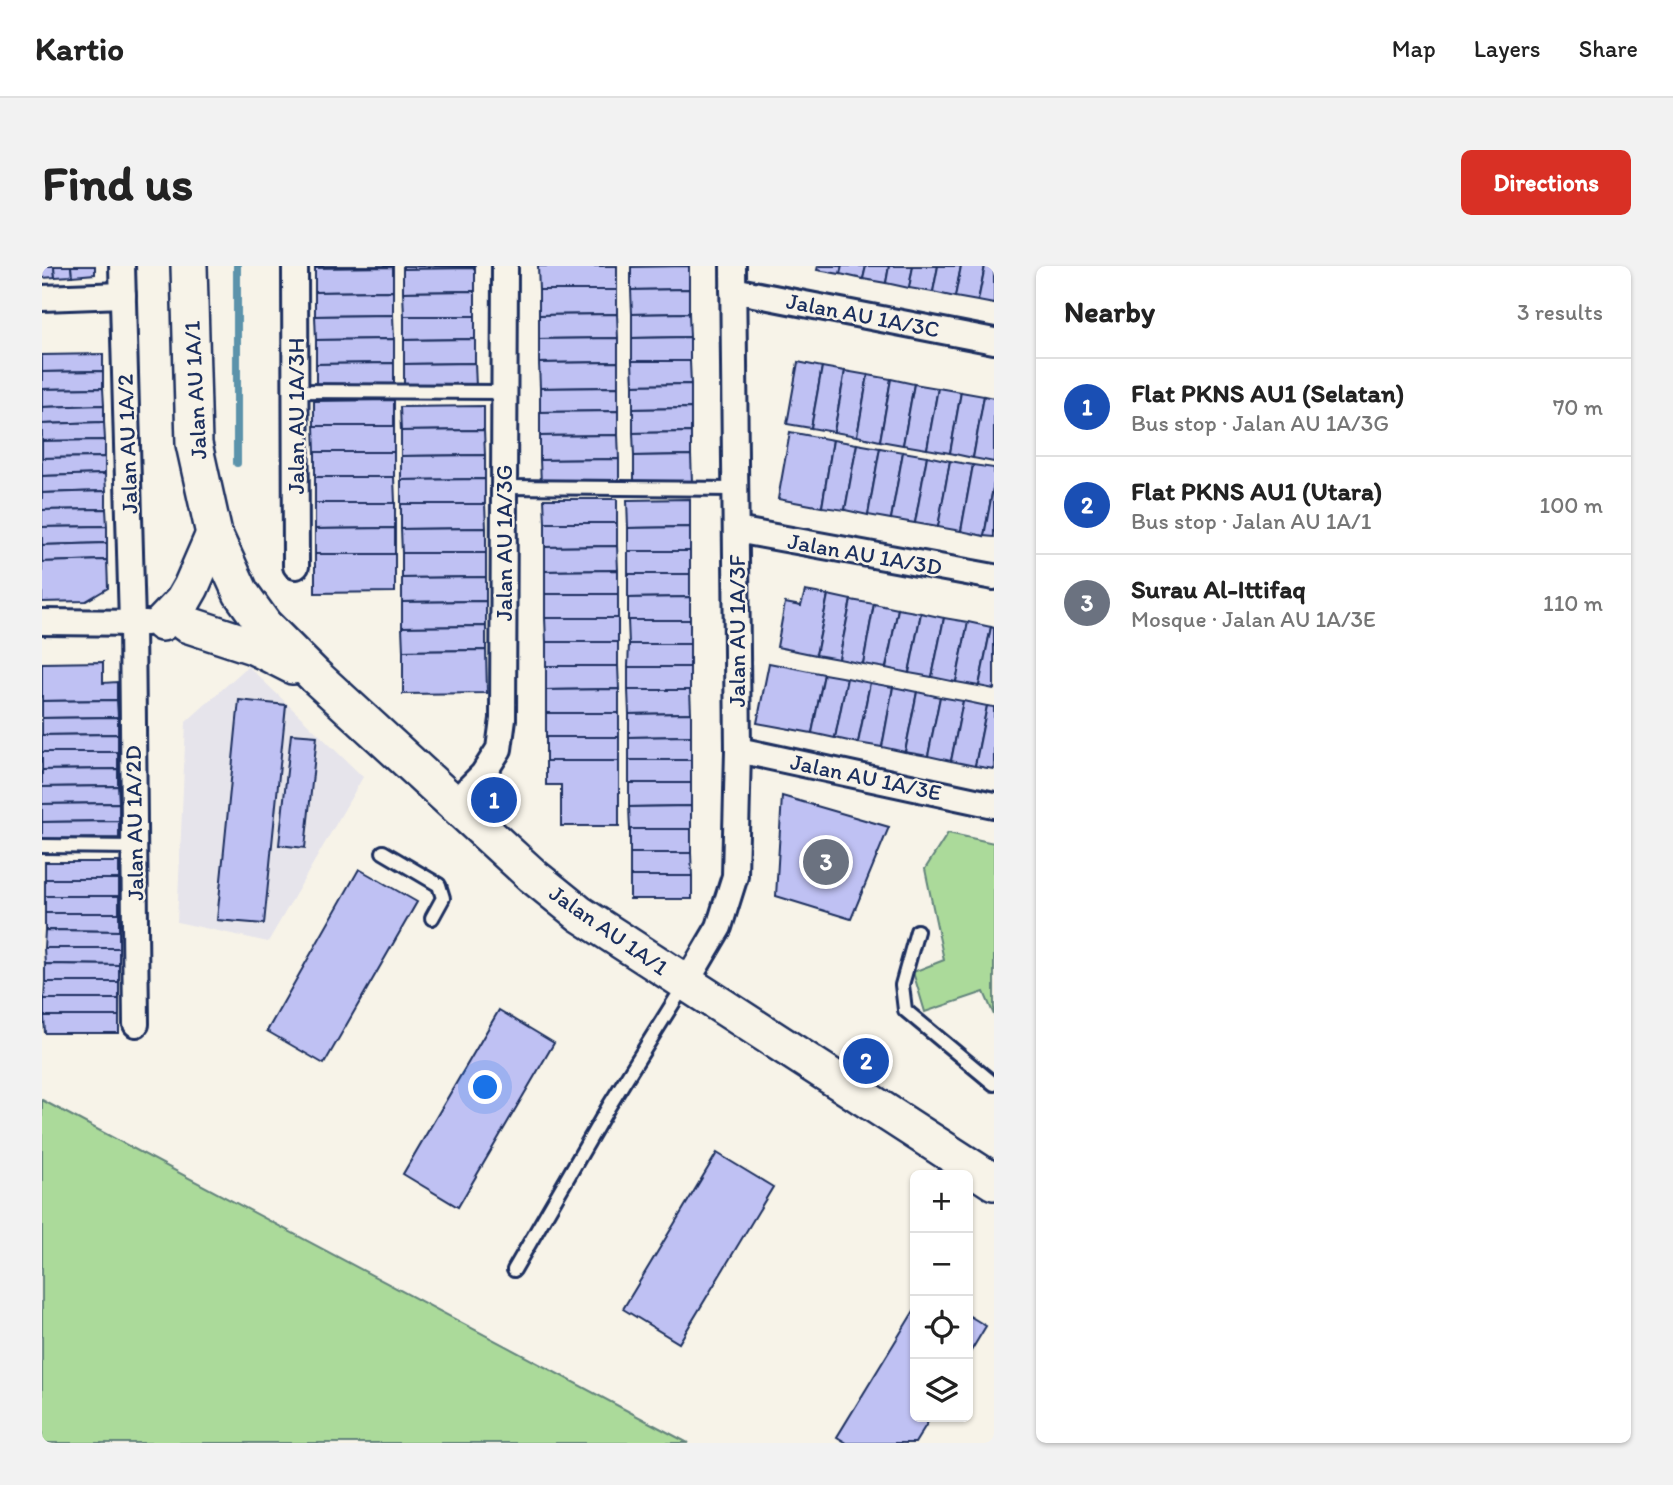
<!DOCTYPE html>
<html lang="en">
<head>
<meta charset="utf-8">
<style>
  body { margin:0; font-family:Itim,sans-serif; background:#f2f2f2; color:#222 }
  .controls { position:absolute; right:21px; bottom:21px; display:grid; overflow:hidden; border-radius:10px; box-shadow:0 2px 5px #0004 }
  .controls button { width:63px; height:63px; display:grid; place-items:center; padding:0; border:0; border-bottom:2px solid #e0e0e0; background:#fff; color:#222; font:35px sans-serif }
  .you { position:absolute; left:444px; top:822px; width:24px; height:24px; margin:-18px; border:5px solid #fff; border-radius:50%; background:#1a73e8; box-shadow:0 0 0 10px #1a73e833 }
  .badge { display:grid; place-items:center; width:46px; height:46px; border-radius:50%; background:#d93025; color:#fff; font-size:23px; font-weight:700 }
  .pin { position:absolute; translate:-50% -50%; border:4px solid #fff; box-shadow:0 2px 7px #0006 }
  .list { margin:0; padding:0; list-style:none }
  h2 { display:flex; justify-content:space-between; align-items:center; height:91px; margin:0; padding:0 28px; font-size:30px }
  h2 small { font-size:23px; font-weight:400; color:#767676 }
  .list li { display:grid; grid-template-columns:46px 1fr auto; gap:21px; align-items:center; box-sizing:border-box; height:98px; padding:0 28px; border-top:2px solid #e0e0e0 }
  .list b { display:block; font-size:26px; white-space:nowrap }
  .list p { margin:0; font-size:23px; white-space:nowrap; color:#767676 }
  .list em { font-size:23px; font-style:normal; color:#767676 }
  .icon { flex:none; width:38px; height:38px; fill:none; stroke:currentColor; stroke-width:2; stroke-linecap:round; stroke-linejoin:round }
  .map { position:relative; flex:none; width:952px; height:1177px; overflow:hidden; border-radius:10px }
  header { display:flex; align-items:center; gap:42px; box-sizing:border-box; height:98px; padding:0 35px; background:#fff; border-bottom:2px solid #e0e0e0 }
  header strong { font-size:33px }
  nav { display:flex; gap:38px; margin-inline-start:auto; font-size:24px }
  .intro { display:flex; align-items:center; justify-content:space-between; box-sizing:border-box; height:168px; padding:0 42px }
  h1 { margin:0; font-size:49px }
  .button { padding:18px 32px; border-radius:10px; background:#d93025; color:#fff; font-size:24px; font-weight:700 }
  main { display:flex; gap:42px; padding:0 42px }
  aside { flex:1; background:#fff; border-radius:10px; box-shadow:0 2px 5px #0004 }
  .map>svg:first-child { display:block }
</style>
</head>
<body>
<header>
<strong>Kartio</strong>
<nav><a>Map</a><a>Layers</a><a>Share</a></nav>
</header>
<div class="intro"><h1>Find us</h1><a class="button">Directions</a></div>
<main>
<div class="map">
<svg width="952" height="1177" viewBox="0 0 952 1177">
  <rect width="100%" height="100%" fill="#f7f3e8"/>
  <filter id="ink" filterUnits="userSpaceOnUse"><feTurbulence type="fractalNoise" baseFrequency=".0143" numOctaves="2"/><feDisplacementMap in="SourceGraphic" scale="14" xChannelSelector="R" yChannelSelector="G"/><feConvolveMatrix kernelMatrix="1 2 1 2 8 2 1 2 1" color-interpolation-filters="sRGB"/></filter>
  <g filter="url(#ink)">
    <!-- built -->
    <path fill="#e6e4eb" d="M206 400 321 511 226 676 135 656 144 456Z"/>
    <!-- green -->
    <g fill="#abda9a" stroke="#63847c" stroke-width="2">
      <path d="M906 567 952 577V749L942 726 883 746 871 706 902 694 883 603Z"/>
      <path d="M0 834 646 1177H0Z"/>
    </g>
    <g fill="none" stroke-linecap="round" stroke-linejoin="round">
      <!-- stream -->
      <path stroke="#5b93ab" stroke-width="8" d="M195 197V0"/>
    </g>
    <!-- building -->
    <g fill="#bfc1f3" stroke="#1b2f5e" stroke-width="2">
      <path d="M0 0H12L13 11 0 12Z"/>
      <path d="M12 0H29L30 10 13 11Z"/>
      <path d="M29 0H53V8L30 10Z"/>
      <path d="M273 0H351V1L273 2Z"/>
      <path d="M361 0H433V2L361 3Z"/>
      <path d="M496 0H575V24H497Z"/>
      <path d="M647 0V23L589 24V1Z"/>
      <path d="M776 0H800L798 8 775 4Z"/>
      <path d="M800 0H824L821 13 798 8Z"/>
      <path d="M824 0H847L844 17 821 13Z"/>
      <path d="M847 0H871L867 22 844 17Z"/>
      <path d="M871 0H896L891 26 867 22Z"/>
      <path d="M896 0H919L913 31 891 26Z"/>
      <path d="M919 0H943L936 35 913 31Z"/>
      <path d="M943 0H952V38L936 35Z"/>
      <path d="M351 1V25L273 26V2Z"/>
      <path d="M433 2V25L361 26V3Z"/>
      <path d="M647 23V47L590 48 589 24Z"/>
      <path d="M497 24H575V48L497 49Z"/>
      <path d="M351 25V49L273 50V26Z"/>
      <path d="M433 25V50H362L361 26Z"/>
      <path d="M647 47 648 71 590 72V48Z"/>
      <path d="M575 48 576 72 497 73V49Z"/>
      <path d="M351 49 352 73 274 74 273 50Z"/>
      <path d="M362 50H433V73L362 74Z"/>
      <path d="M648 71V95H590V72Z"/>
      <path d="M576 72V96L497 97V73Z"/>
      <path d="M352 73V97L274 98V74Z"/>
      <path d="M433 73V97L362 98V74Z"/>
      <path d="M61 88V105L0 106V89Z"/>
      <path d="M590 95H648L649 118 591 119Z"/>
      <path d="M576 96V121L498 122 497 97Z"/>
      <path d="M756 96 780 101 769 162 745 158Z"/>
      <path d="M352 97V121L274 122V98Z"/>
      <path d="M433 97 434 121 362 122V98Z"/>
      <path d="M780 101 803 105 792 166 769 162Z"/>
      <path d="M61 105V122L0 123V106Z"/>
      <path d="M803 105 826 109 815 170 792 166Z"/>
      <path d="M826 109 849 113 838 175 815 170Z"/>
      <path d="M849 113 872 118 861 179 838 175Z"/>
      <path d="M649 118V142L591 143V119Z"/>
      <path d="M872 118 896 122 885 183 861 179Z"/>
      <path d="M576 121V145L498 146V122Z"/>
      <path d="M61 122 62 139 0 141V123Z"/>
      <path d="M896 122 919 126 908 187 885 183Z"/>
      <path d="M919 126 942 130 931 192 908 187Z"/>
      <path d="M942 130 952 132V196L931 192Z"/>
      <path d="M352 134V160H272V135Z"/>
      <path d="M62 139V156L0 158V141Z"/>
      <path d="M442 140V164L359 165 358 141Z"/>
      <path d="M649 142V166L591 167V143Z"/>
      <path d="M576 145V169L498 170V146Z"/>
      <path d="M62 156 63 174 0 175V158Z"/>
      <path d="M272 160H352V186H273Z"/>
      <path d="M442 164 443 189 359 190V165Z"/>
      <path d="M649 166V189L592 190 591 167Z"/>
      <path d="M748 166 791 174 780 241 736 233Z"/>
      <path d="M576 169 577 193 498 194V170Z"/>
      <path d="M63 174V191L0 192V175Z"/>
      <path d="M791 174 815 178 803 244 780 241Z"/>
      <path d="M815 178 838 182 826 249 803 244Z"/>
      <path d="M838 182 861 186 849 253 826 249Z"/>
      <rect x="273" y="186" width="79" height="25"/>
      <path d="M861 186 885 190 873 257 849 253Z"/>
      <path d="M443 189V213L359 214V190Z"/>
      <path d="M649 189 650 216 592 217V190Z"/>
      <path d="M885 190 908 195 896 261 873 257Z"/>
      <path d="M63 191V208L0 210V192Z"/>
      <path d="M577 193V217L499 218 498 194Z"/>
      <path d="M908 195 931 199 919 265 896 261Z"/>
      <path d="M931 199 952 202V217L942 270 919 265Z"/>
      <path d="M63 208 64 225 0 227V210Z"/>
      <path d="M273 211H352L353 237H273Z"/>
      <path d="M443 213V238H359V214Z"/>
      <path d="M952 217V271L942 270Z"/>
      <path d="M64 225V243L0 244V227Z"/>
      <path d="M502 233H575V257H503Z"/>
      <path d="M648 233V261L586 262 585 234Z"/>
      <path d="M273 237H353V262L273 263Z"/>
      <path d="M359 238H443L444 262 359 263Z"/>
      <path d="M64 243 65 260 0 261V244Z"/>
      <path d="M503 257H575V280L503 281Z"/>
      <path d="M65 260V277L0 279V261Z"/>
      <path d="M648 261V285H586V262Z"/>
      <path d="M353 262V288H273V263Z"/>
      <path d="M444 262V287H360L359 263Z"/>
      <path d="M65 277V294L0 296V279Z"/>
      <path d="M575 280 576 304 503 305V281Z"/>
      <rect x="586" y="285" width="62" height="23"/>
      <path d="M360 287H444V311L360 312Z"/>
      <path d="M273 288H353V326L273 327Z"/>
      <path d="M65 294 66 322 44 335 0 336V296Z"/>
      <path d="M576 304V328H503V305Z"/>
      <path d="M586 308H648V331L586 332Z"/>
      <path d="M444 311V335L360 336V312Z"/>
      <path d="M763 325 786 329 774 389 735 381 743 337 759 340Z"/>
      <rect x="503" y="328" width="73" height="24"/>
      <path d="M786 329 809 334 797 393 774 389Z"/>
      <path d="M648 331V354H586V332Z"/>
      <path d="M809 334 832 338 821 398 797 393Z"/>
      <path d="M444 335V360L360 361V336Z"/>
      <path d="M832 338 856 343 844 402 821 398Z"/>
      <path d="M856 343 879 347 867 407 844 402Z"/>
      <path d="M879 347 902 352 890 411 867 407Z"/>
      <path d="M503 352H576V376H504Z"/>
      <path d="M902 352 926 356 914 416 890 411Z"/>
      <path d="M586 354H648V378H587Z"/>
      <path d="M926 356 949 361 937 420 914 416Z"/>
      <path d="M444 360V384L361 385 360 361Z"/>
      <path d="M949 361 952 362V423L937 420Z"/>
      <rect x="504" y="376" width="72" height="24"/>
      <path d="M587 378H648V401H586Z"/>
      <path d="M444 384 445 427 361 428V385Z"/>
      <path d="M61 396V417L75 416V434L0 435V397Z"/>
      <path d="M727 397 782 408 770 467 715 457Z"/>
      <path d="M504 400H576L577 423 504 424Z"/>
      <rect x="586" y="401" width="62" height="23"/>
      <path d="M782 408 805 412 793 472 770 467Z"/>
      <path d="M805 412 828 417 816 477 793 472Z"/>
      <path d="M828 417 851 421 840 481 816 477Z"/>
      <path d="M851 421 875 426 863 486 840 481Z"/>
      <path d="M577 423V447H504V424Z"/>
      <path d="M586 424H648L649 447 587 448Z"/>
      <path d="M875 426 898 431 886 490 863 486Z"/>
      <path d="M898 431 921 435 909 495 886 490Z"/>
      <path d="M75 434 76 451 0 452V435Z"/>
      <path d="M197 434 244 439 222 658 175 654Z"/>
      <path d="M921 435 945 440 933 500 909 495Z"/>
      <path d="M945 440 952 441V503L933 500Z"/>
      <rect x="504" y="447" width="73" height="24"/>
      <path d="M649 447V470L587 471V448Z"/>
      <path d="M76 451V468L0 469V452Z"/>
      <path d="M76 468V486H0V469Z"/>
      <path d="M249 468 275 470 263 582 237 579Z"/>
      <path d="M649 470V494H587V471Z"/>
      <rect x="504" y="471" width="73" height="24"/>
      <path d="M0 486H76V503L0 504Z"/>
      <rect x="587" y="494" width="62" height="23"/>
      <path d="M504 495H577V560H519V519H504Z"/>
      <path d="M76 503V520L0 521V504Z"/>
      <path d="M587 517H649V540L587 541Z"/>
      <path d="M76 520 77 537 0 538V521Z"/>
      <path d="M740 530 847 561 809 653 734 630Z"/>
      <path d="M77 537V555L0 556V538Z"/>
      <path d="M649 540V563H588L587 541Z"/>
      <path d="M77 555V572L0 573V556Z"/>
      <rect x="588" y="563" width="61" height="24"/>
      <path d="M588 587H649L650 610H588Z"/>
      <rect x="3" y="596" width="74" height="17"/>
      <path d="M317 603 375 636 282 798 225 765Z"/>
      <rect x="588" y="610" width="62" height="23"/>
      <rect x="3" y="613" width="74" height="17"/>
      <rect x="3" y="630" width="74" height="17"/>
      <path d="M3 647H77V665L3 664Z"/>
      <path d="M3 664 77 665V682H2Z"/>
      <path d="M2 682H77V699L3 698Z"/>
      <path d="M3 698 77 699V716H3Z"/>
      <path d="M3 716H77V733H2Z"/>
      <rect x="2" y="733" width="75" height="17"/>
      <path d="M457 744 512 777 416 941 361 908Z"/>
      <path d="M2 750H77V767H3Z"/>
      <path d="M675 887 731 921 637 1077 581 1043Z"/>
      <path d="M873 1043V1151H889L873 1177H805L795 1171Z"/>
      <path d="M926 1049 944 1060 926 1090Z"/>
    </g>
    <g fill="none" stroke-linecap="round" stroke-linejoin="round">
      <!-- lane casing -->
      <g stroke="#1b2f5e" stroke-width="18">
        <g id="lane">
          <path d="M253 125 464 126"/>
          <path d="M463 221 693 223"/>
          <path d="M0 580 92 581"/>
          <path d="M341 586 397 619 401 632 390 652"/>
          <path d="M875 665 860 719 863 744 952 818"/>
          <path d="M472 1004 567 840 643 718"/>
        </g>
      </g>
      <!-- street casing -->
      <g stroke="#1b2f5e" stroke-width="30">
        <g id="street">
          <path d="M80 0 90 357 94 758"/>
          <path d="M253 0 254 300"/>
          <path d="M691 24 952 75"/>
          <path d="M0 32 81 29"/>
          <path d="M694 264 952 311"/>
          <path d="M0 356 104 357"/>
          <path d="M696 484 952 539"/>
          <path d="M412 537 441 508 457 483 461 453 463 0"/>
          <path d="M644 717 677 661 693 610 696 484 691 0"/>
        </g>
      </g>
      <!-- secondary casing -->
      <g stroke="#1b2f5e" stroke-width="40">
        <g id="secondary">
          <path d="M147 0 152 178 172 268 199 327 222 359 273 410 491 610 538 648 952 916"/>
          <path d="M120 357 141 335 149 321 172 268"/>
          <path d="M144 358 211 380 251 400"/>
        </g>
      </g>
      <!-- lane -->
      <use href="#lane" stroke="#f7f3e8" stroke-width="12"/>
      <!-- street -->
      <use href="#street" stroke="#f7f3e8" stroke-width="24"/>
      <!-- secondary -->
      <use href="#secondary" stroke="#f7f3e8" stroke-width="35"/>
    </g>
  </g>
  <g text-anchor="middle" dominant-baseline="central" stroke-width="5" stroke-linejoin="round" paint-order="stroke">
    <!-- street labels -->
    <g font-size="23" fill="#1b2f5e" stroke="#f7f3e8">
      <text transform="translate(821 49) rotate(11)">Jalan AU 1A/3C</text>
      <text transform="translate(153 124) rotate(-93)">Jalan AU 1A/1</text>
      <text transform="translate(254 150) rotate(-90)">Jalan AU 1A/3H</text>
      <text transform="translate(85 178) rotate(-92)">Jalan AU 1A/2</text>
      <text transform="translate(462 277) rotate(-90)">Jalan AU 1A/3G</text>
      <text transform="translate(823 288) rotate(10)">Jalan AU 1A/3D</text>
      <text transform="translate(695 365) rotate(-90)">Jalan AU 1A/3F</text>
      <text transform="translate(824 511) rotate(12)">Jalan AU 1A/3E</text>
      <text transform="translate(92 557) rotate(-91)">Jalan AU 1A/2D</text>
      <text transform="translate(567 664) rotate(35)">Jalan AU 1A/1</text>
    </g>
  </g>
</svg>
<div class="controls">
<button>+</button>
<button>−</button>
<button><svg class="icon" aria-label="locate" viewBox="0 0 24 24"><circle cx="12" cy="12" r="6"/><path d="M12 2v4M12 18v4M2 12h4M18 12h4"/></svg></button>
<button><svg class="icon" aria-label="layers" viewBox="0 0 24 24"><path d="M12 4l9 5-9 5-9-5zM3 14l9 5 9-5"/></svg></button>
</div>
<div class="you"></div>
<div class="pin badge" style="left:452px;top:534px;background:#1a4fb4">1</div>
<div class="pin badge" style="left:824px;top:795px;background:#1a4fb4">2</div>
<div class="pin badge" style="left:784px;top:596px;background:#6b7280">3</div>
</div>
<aside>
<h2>Nearby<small>3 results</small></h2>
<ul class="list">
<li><span class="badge" style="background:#1a4fb4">1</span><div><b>Flat PKNS AU1 (Selatan)</b><p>Bus stop · Jalan AU 1A/3G</p></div><em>70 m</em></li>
<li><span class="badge" style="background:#1a4fb4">2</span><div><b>Flat PKNS AU1 (Utara)</b><p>Bus stop · Jalan AU 1A/1</p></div><em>100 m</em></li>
<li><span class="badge" style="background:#6b7280">3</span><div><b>Surau Al-Ittifaq</b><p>Mosque · Jalan AU 1A/3E</p></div><em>110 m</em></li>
</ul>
</aside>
</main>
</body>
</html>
